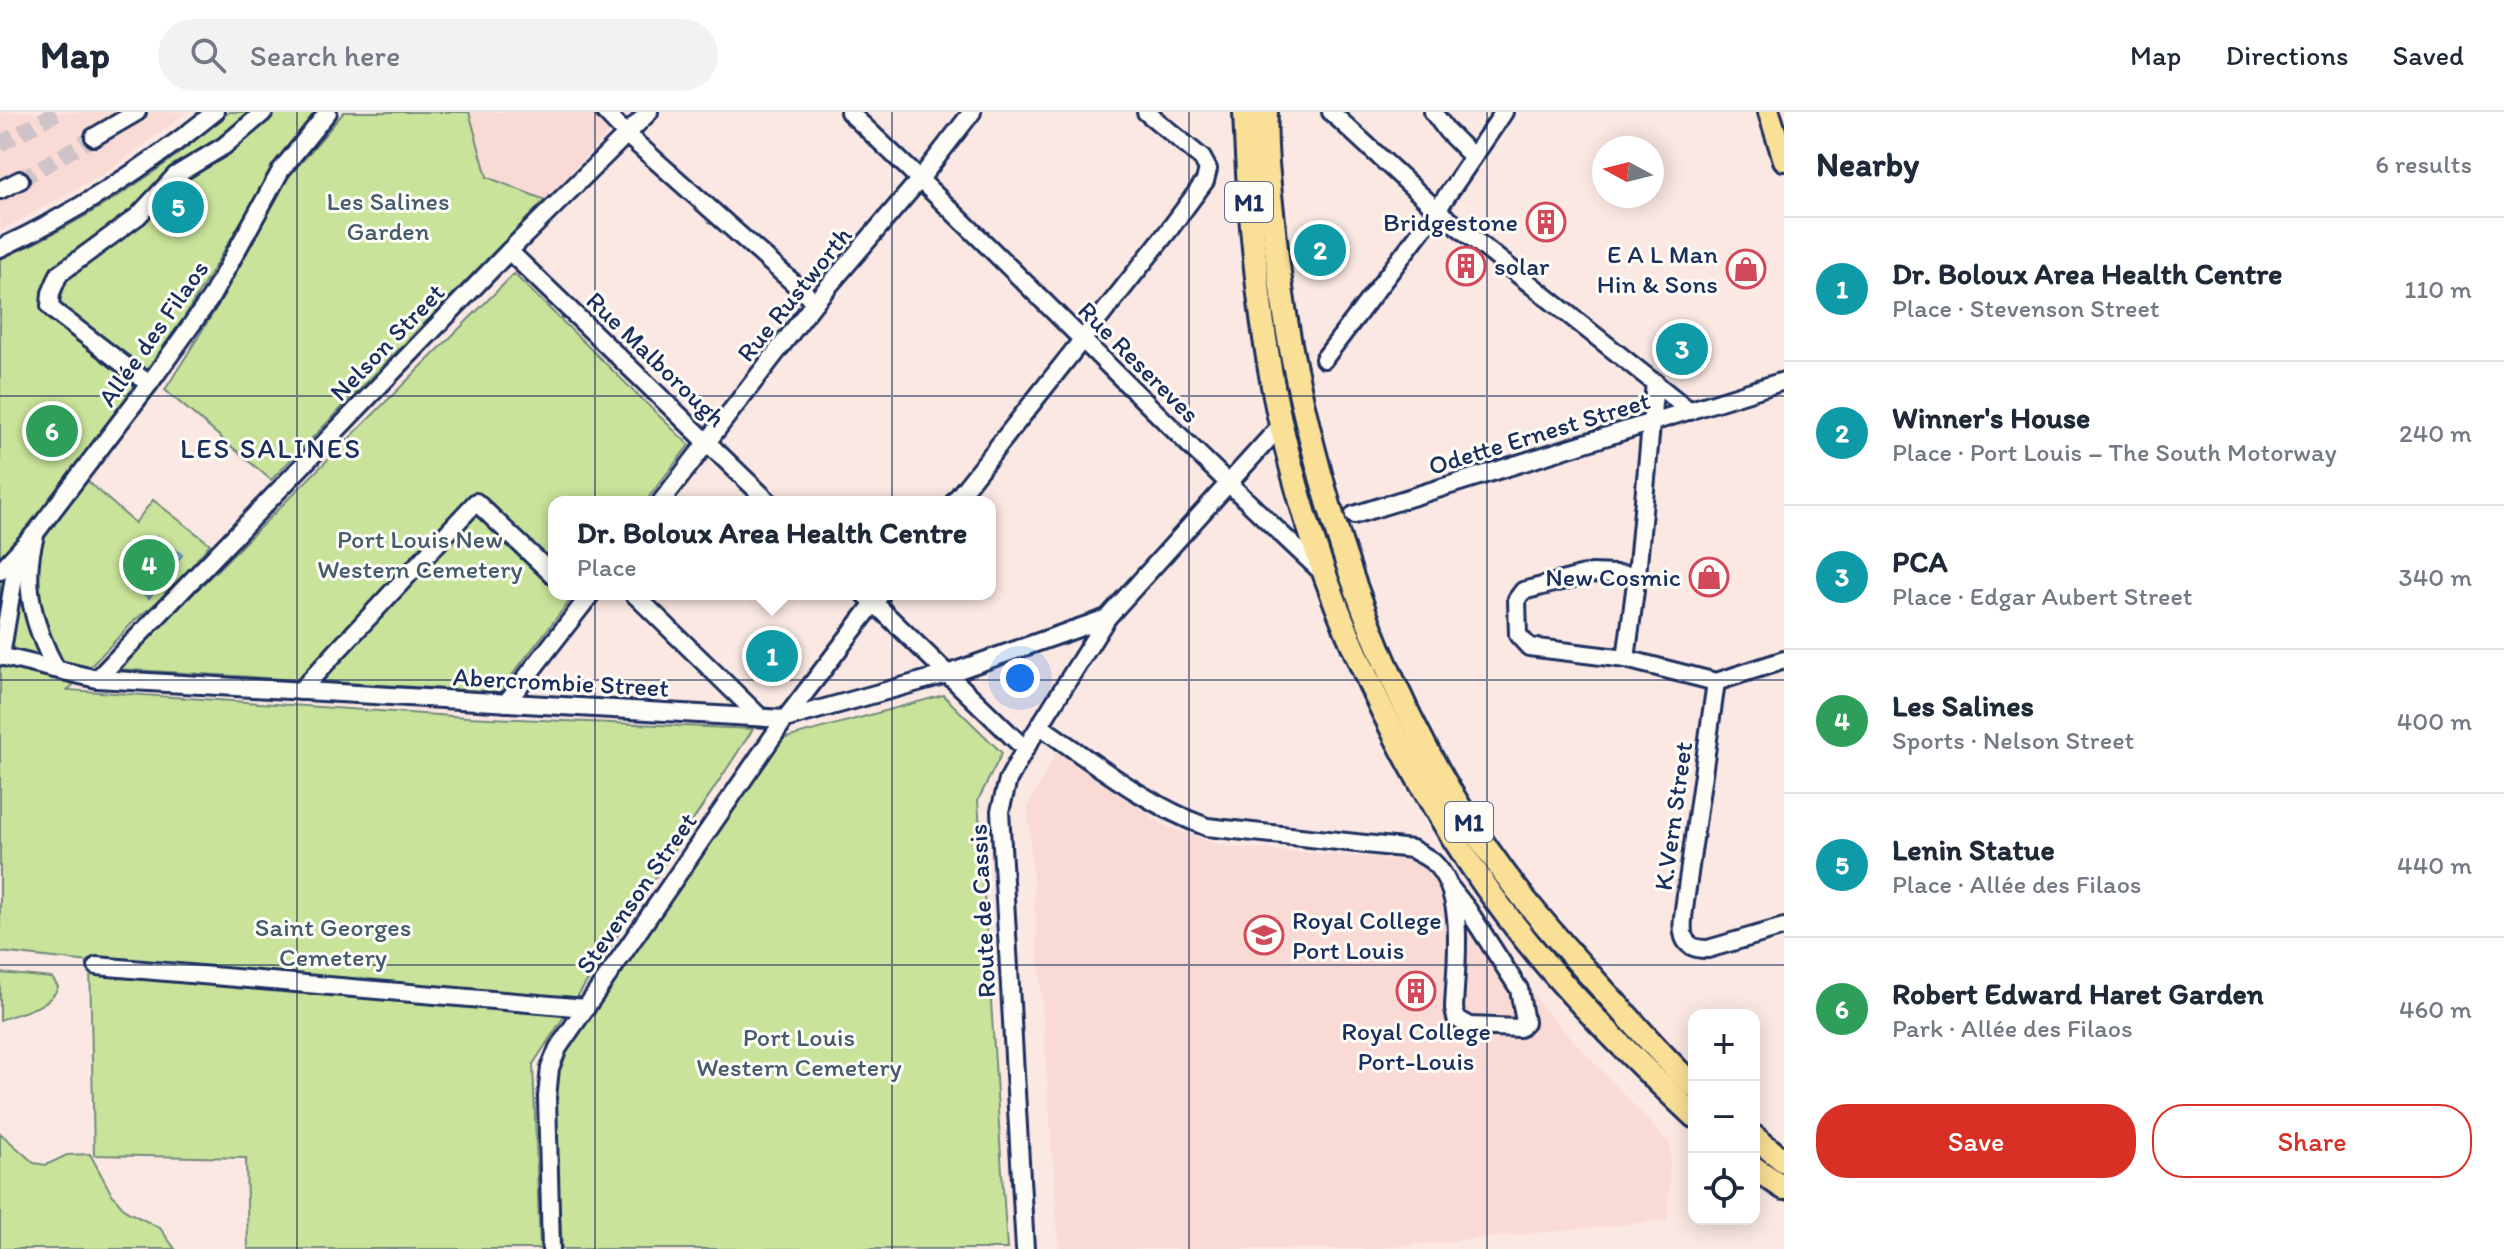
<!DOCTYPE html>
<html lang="en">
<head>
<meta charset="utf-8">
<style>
  body { margin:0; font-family:Itim,sans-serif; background:#f2f2f3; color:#1f2937 }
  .controls { position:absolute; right:24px; bottom:24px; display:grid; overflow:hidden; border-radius:16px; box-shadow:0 4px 20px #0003 }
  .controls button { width:72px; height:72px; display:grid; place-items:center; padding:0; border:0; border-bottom:2px solid #e0e1e3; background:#fff; color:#1f2937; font:40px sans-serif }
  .compass { position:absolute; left:1592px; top:24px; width:72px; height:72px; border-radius:50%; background:#fff; box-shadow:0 4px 20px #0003; rotate:277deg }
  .you { position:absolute; left:1020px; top:566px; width:28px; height:28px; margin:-20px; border:6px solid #fff; border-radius:50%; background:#1a73e8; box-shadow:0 0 0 12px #1a73e833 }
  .badge { display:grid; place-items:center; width:52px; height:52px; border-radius:50%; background:#d93025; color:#fff; font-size:26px; font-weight:700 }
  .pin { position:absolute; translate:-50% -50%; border:4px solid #fff; box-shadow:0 2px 8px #0006 }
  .popup { position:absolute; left:548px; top:384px; width:448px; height:104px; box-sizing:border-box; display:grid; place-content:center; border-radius:16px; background:#fff; filter:drop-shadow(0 2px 6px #0005); font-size:26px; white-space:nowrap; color:#747a83 }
  .popup b { font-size:30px; color:#1f2937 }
  .popup::after { content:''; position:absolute; left:50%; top:100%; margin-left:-16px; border:16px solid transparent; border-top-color:#fff }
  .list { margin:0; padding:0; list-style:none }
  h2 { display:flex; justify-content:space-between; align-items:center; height:104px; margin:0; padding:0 32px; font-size:34px }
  h2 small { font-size:26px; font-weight:400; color:#747a83 }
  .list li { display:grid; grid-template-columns:52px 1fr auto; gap:24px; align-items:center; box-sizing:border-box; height:144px; padding:0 32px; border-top:2px solid #e0e1e3 }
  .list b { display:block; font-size:30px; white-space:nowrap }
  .list p { margin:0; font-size:26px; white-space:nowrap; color:#747a83 }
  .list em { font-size:26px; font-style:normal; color:#747a83 }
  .actions { display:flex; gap:16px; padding:24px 32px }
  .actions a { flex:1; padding:18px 0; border:2px solid #d93025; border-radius:32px; text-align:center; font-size:28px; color:#d93025 }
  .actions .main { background:#d93025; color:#fff }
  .icon { flex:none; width:44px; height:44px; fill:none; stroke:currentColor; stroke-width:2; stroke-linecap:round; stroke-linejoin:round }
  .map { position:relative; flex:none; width:1784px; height:1137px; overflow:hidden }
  header { display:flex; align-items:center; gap:48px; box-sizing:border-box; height:112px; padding:0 40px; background:#fff; border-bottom:2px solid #e0e1e3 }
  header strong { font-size:38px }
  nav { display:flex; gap:44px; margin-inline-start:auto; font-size:28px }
  .search { width:560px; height:72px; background:#f2f2f3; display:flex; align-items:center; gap:20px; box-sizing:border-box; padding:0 28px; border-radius:44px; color:#747a83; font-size:30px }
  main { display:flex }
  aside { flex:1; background:#fff }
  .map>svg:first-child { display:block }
</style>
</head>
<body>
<header>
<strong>Map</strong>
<div class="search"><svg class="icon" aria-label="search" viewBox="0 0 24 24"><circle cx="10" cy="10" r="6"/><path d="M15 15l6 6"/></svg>Search here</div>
<nav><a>Map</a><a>Directions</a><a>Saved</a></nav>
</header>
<main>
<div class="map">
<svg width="1784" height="1137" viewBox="0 0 1784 1137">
  <rect width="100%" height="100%" fill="#fbe8e3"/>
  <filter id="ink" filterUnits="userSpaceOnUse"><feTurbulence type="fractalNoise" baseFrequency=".0125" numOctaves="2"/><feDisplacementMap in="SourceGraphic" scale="16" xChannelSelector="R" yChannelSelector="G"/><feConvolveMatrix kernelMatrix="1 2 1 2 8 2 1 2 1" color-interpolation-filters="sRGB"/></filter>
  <g filter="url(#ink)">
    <!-- built -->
    <g fill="#fadad5">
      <path d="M0 0H187L110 58 0 119Z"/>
      <path d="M469 0H622L624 4 545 88 487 65Z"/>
      <path d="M1056 640 1165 714 1227 735 1443 751 1541 894 1670 1032 1668 1108 1370 1137H1059L1028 695Z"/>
    </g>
    <!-- green -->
    <g fill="#c9e49a" stroke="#728a7c" stroke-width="2">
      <path d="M229 0H316L280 44 175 221 75 358 135 411 153 388 210 432 171 479 135 508 68 578 467 605 753 617 533 952 540 1137H248L246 1046 94 1043 90 850 0 840V147C82 112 163 59 229 0Z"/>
      <path d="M344 0H469L487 65 545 88 271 368 165 278 220 190 287 67Z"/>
      <path d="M514 162 689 333 645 390H554V482H575L499 580 118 557Z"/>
      <path d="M943 583 1002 641 978 688 1007 1137H562L552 952 782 627Z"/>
      <path d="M0 861 52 866 58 875C50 896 20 900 0 908Z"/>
      <path d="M0 1021 34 1051 46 1053 67 1043 90 1042 111 1081 126 1099 160 1116 175 1137H0Z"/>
    </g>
    <!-- water -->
    <path fill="#85c4e5" stroke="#5b88af" stroke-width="2" d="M157 424 182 443 149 486 125 467Z"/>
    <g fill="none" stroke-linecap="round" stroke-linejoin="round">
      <!-- minor-tunnel -->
      <g stroke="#cec3c8" stroke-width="16" stroke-dasharray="16 8" stroke-linecap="butt">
        <path d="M0 32 58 0"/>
        <path d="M20 68 94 25"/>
      </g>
      <!-- minor casing -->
      <g stroke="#1b2f5e" stroke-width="22">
        <g id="minor">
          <path d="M605 0 627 23 815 190"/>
          <path d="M849 0C1010 151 1162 312 1324 462"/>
          <path d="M1331 0 1437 98 1690 299"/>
          <path d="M1433 0 1447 19 1473 45"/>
          <path d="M94 25 137 0"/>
          <path d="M0 78 20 68"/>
          <path d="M0 136C78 100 148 54 215 0"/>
          <path d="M509 139 769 390"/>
          <path d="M1324 247 1437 98 1504 0"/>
          <path d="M149 272 54 199 50 194 51 181 59 162 138 104 176 63 224 34 264 0"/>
          <path d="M661 390 815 190 920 67 972 0"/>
          <path d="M954 390 1169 118 1205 69 1208 57 1202 46 1146 0"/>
          <path d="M1354 403 1784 269"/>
          <path d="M35 424C21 472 34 515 56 557"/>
          <path d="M0 459 37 419 149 272 210 187 281 58 328 0"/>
          <path d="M1637 463 1592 461 1523 479 1517 487 1518 523 1529 535 1626 547 1716 570"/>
          <path d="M634 482 760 605"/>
          <path d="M865 482 1025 637"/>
          <path d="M0 544 97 567 785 607 947 562 1107 506"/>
          <path d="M1 544 18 441"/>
          <path d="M1626 547 1637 463 1655 270"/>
          <path d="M97 567 509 139 649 0"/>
          <path d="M1716 570 1685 790C1682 814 1676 838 1708 837L1784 815"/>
          <path d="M1716 570 1784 548"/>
          <path d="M300 579 476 390 554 464"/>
          <path d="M506 591 591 482"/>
          <path d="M1040 614C1094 651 1145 692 1207 715L1412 737C1418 741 1428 745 1433 750 1468 782 1455 855 1454 897L1456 906 1470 914 1519 916 1525 910 1519 877 1468 798 1450 775"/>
          <path d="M97 854 586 896"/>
          <path d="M551 1137 547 985 550 956 558 936 785 607 881 482"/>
          <path d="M1025 1137 1000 699 1008 668 1025 637 1107 506 1281 313"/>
        </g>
      </g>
      <!-- major casing -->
      <g stroke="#1b2f5e" stroke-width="26">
        <path id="major" d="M1769 0 1784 48"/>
      </g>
      <!-- highway casing -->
      <g stroke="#1b2f5e" stroke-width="28">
        <g id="highway">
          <path d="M1245 0C1249 105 1258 210 1281 313 1324 503 1422 709 1550 857 1595 909 1644 957 1694 1004"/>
          <path d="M1266 0C1264 36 1269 73 1273 109 1278 157 1284 204 1294 252 1331 432 1394 613 1505 762 1536 804 1572 843 1607 882 1636 913 1663 946 1694 974"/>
          <path d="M1754 1025 1784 1049"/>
          <path d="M1754 1056 1784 1076"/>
        </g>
      </g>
      <!-- minor -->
      <use href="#minor" stroke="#fdfcf7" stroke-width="16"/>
      <!-- major -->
      <use href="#major" stroke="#fadf96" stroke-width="20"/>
      <!-- highway -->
      <use href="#highway" stroke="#fadf96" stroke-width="22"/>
    </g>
  </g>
  <!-- grid -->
  <path fill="none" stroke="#1b2f5e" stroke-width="2" stroke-opacity="0.55" d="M297 0V1137M595 0V1137M892 0V1137M1189 0V1137M1487 0V1137M0 284H1784M0 568H1784M0 853H1784"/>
  <!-- icons -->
  <defs>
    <g id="building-ring" transform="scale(2)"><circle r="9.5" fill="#fdfcf7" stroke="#d1495b" stroke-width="1.5"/><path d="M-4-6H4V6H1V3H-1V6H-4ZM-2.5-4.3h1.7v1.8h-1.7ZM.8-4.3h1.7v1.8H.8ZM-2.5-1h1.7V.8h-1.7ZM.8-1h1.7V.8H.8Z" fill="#d1495b"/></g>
    <g id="shop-ring" transform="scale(2)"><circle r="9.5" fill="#fdfcf7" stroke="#d1495b" stroke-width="1.5"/><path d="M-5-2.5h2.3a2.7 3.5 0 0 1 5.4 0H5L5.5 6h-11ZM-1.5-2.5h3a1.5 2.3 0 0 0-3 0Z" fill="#d1495b"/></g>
    <g id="school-ring" transform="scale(2)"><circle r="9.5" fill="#fdfcf7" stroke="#d1495b" stroke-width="1.5"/><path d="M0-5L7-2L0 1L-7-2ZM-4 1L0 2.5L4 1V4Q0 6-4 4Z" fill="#d1495b"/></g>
  </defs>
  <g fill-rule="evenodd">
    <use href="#building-ring" x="1546" y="110"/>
    <use href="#building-ring" x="1466" y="154"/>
    <use href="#shop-ring" x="1746" y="157"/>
    <use href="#shop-ring" x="1709" y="465"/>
    <use href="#school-ring" x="1264" y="823"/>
    <use href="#building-ring" x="1416" y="879"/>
  </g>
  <g text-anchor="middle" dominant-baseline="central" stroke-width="6" stroke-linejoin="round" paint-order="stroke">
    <!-- shield labels -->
    <g fill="#fdfcf7" stroke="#5f6c8c" stroke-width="2">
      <rect x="1225" y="70" width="48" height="40" rx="6"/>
      <rect x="1445" y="690" width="48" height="40" rx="6"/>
    </g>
    <g font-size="24" font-weight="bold" fill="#1b2f5e">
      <text x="1249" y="90">M1</text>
      <text x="1469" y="710">M1</text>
    </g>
    <!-- park labels -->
    <g font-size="26" fill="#465c6d" stroke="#fdfcf7">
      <text x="388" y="89">Les Salines<tspan x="388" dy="30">Garden</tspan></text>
      <text x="420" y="427">Port Louis New<tspan x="420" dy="30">Western Cemetery</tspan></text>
      <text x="333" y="815">Saint Georges<tspan x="333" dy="30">Cemetery</tspan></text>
      <text x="799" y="925">Port Louis<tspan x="799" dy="30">Western Cemetery</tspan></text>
    </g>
    <!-- poi labels -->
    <g font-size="26" fill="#1b2f5e" stroke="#fdfcf7" text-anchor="end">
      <text x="1518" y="110">Bridgestone</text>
      <text x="1718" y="142">E A L Man<tspan x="1718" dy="30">Hin &amp; Sons</tspan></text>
      <text x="1494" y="154" text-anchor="start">solar</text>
      <text x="1681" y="465">New Cosmic</text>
      <text x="1292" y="808" text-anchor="start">Royal College<tspan x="1292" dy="30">Port Louis</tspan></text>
      <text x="1416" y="919" text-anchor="middle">Royal College<tspan x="1416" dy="30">Port-Louis</tspan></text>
    </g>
    <!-- street labels -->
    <g font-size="26" fill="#1b2f5e" stroke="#fdfcf7">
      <text transform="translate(794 182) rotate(-51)">Rue Rustworth</text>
      <text transform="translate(153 221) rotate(-55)">Allée des Filaos</text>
      <text transform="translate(387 230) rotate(-46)">Nelson Street</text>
      <text transform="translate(656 247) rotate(44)">Rue Malborough</text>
      <text transform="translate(1139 250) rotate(45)">Rue Resereves</text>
      <text transform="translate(1539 321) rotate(-17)">Odette Ernest Street</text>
      <text transform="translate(561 570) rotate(3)">Abercrombie Street</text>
      <text transform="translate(1673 704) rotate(-82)">K.Vern Street</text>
      <text transform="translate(636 781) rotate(-55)">Stevenson Street</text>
      <text transform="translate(982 799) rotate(-93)">Route de Cassis</text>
    </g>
    <!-- neighbourhood labels -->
    <g font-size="28" letter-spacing="2" fill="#1b2f5e" stroke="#fdfcf7">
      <text x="271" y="336">LES SALINES</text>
    </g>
  </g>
</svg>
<div class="controls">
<button>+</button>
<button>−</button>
<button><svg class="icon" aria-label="locate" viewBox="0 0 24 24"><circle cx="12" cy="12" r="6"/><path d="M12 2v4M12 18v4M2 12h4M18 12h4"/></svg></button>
</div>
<svg class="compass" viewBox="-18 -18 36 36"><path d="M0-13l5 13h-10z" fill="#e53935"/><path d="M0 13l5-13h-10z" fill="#747a83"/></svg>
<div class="you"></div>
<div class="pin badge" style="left:772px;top:544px;background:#0f9aa8">1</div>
<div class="popup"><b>Dr. Boloux Area Health Centre</b>Place</div>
<div class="pin badge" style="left:1320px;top:138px;background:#0f9aa8">2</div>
<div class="pin badge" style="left:1682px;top:237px;background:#0f9aa8">3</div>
<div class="pin badge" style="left:149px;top:453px;background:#2e9e5b">4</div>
<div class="pin badge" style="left:178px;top:95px;background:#0f9aa8">5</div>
<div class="pin badge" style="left:52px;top:319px;background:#2e9e5b">6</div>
</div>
<aside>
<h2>Nearby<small>6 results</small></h2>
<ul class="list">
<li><span class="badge" style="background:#0f9aa8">1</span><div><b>Dr. Boloux Area Health Centre</b><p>Place · Stevenson Street</p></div><em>110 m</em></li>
<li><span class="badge" style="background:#0f9aa8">2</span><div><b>Winner's House</b><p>Place · Port Louis – The South Motorway</p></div><em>240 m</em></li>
<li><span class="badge" style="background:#0f9aa8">3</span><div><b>PCA</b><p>Place · Edgar Aubert Street</p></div><em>340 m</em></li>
<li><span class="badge" style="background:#2e9e5b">4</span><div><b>Les Salines</b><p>Sports · Nelson Street</p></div><em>400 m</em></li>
<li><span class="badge" style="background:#0f9aa8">5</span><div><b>Lenin Statue</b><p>Place · Allée des Filaos</p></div><em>440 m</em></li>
<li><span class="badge" style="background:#2e9e5b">6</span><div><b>Robert Edward Haret Garden</b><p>Park · Allée des Filaos</p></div><em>460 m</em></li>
</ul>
<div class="actions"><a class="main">Save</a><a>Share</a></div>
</aside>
</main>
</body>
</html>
